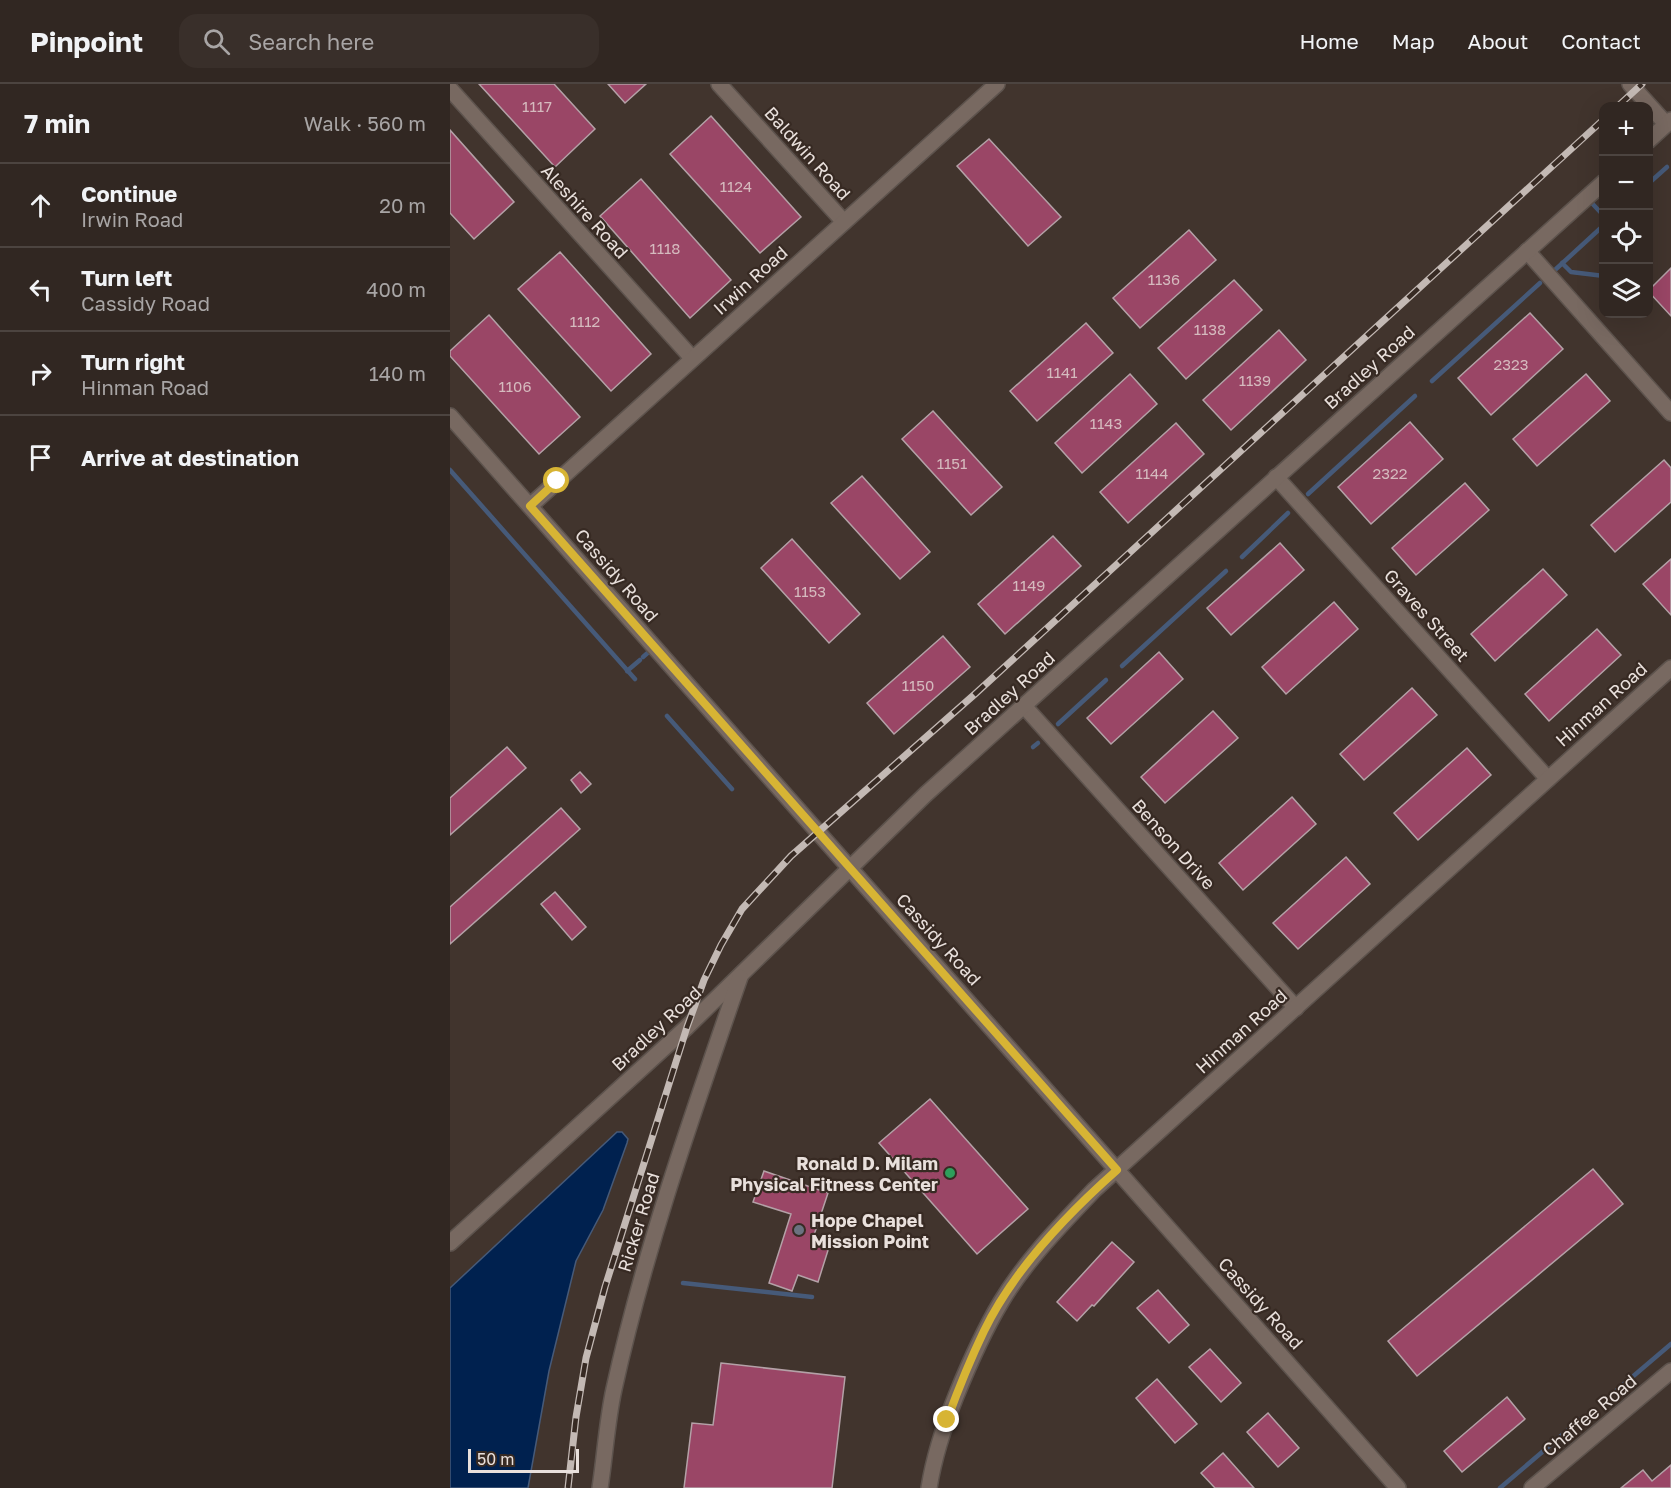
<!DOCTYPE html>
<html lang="en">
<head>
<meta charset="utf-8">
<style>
  body { margin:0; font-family:"Golos Text",sans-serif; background:#392f2a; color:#f1f3f6 }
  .controls { position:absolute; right:18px; top:18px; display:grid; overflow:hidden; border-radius:12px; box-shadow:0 6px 24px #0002 }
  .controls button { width:54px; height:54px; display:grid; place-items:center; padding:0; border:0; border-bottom:2px solid #4c4440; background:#312722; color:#f1f3f6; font:30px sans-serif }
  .scale { position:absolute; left:18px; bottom:15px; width:111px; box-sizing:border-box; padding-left:6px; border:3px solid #e9e0dc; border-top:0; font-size:16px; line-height:21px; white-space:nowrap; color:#e9e0dc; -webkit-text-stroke:4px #372a23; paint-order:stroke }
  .stop { position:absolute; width:18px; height:18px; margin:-14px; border:4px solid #d7b434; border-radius:50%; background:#fff }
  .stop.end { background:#d7b434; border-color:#fff; box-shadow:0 2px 6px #0008 }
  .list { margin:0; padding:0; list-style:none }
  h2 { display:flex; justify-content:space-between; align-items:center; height:78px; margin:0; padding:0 24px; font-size:26px }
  h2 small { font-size:20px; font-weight:400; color:#a8a5a5 }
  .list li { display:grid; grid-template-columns:39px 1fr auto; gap:18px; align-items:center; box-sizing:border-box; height:84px; padding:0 24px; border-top:2px solid #4c4440 }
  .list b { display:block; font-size:22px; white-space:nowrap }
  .list p { margin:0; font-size:20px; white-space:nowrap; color:#a8a5a5 }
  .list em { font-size:20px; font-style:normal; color:#a8a5a5 }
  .icon { flex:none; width:33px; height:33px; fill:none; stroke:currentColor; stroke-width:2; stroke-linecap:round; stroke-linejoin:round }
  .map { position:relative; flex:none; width:1221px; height:1404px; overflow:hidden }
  header { display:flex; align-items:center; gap:36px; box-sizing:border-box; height:84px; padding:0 30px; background:#312722; border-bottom:2px solid #4c4440 }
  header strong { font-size:28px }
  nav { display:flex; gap:33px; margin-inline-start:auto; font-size:21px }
  .search { width:420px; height:54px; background:#392f2a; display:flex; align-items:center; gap:15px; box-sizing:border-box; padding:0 21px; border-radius:18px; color:#a8a5a5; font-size:22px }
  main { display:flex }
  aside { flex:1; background:#312722 }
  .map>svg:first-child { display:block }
</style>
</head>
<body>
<header>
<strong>Pinpoint</strong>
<div class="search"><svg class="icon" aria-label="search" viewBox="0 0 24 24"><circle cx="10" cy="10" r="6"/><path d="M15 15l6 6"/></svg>Search here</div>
<nav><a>Home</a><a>Map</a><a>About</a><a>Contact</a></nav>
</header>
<main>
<aside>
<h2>7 min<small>Walk · 560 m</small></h2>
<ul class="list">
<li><svg class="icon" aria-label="ahead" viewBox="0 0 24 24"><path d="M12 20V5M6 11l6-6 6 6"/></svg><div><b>Continue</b><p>Irwin Road</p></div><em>20 m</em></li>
<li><svg class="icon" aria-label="left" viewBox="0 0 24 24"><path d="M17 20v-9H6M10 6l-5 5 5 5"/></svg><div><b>Turn left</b><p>Cassidy Road</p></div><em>400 m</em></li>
<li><svg class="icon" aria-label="right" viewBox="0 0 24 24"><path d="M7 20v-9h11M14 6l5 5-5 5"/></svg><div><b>Turn right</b><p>Hinman Road</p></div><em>140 m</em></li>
<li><svg class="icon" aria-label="arrive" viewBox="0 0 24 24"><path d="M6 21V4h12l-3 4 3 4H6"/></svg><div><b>Arrive at destination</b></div></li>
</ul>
</aside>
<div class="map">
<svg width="1221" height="1404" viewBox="0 0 1221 1404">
  <rect width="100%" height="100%" fill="#41342d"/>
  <!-- water -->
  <path fill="#00214f" stroke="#465a79" stroke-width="1.5" d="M167 1048H172L178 1055 177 1059 153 1126 126 1177 99 1287 78 1404H0V1204Z"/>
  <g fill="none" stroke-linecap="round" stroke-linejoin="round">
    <!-- stream -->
    <g stroke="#465a79" stroke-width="4.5">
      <path d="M1198 100 1217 83"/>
      <path d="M1138 115 1154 132"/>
      <path d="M1112 179 1121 188 1154 192"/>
      <path d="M1106 185 1154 141"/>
      <path d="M982 297 1090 199"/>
      <path d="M0 386 185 595"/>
      <path d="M858 410 965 312"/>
      <path d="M792 473 838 429"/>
      <path d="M193 573 202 565"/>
      <path d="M672 582 776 487"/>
      <path d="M177 587 190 576"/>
      <path d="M217 632 282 705"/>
      <path d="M608 640 656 596"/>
      <path d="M583 663 588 659"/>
      <path d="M233 1199 362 1213"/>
      <path d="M1167 1306 1221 1260"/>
      <path d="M1050 1404 1131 1335"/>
    </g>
  </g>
  <!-- building -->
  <g fill="#9a4666" stroke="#b4a1a7" stroke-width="1.5">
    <path d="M29 0H104L145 45 105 83Z"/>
    <path d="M158 0H196L175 19Z"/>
    <path d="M261 32 351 133 310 169 220 70Z"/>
    <path d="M0 46 64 118 24 155 0 129Z"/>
    <path d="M539 55 611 133 578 162 507 82Z"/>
    <path d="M191 95 281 196 240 234 150 132Z"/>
    <path d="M739 146 766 176 690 244 663 214Z"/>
    <path d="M110 168 201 270 161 307 68 205Z"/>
    <path d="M1221 184V232L1198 207Z"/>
    <path d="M784 196 812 226 736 295 708 264Z"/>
    <path d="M1080 229 1113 265 1041 331 1008 294Z"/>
    <path d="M39 231 130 333 89 370 0 272V267Z"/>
    <path d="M636 239 663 269 587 337 560 307Z"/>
    <path d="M829 246 856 276 781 346 753 316Z"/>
    <path d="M680 290 707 320 632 389 605 359Z"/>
    <path d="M1136 290 1160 317 1087 382 1063 355Z"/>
    <path d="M483 327 552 403 521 431 452 355Z"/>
    <path d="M960 338 993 375 921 440 888 403Z"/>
    <path d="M726 339 754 370 678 439 650 408Z"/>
    <path d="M1214 376 1221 384V418L1165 468 1141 441Z"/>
    <path d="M412 392 480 468 450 495 381 419Z"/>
    <path d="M1015 399 1039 426 966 491 942 464Z"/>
    <path d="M603 452 631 482 555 550 528 520Z"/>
    <path d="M342 455 410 530 379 559 311 484Z"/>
    <path d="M830 459 854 486 781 551 757 524Z"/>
    <path d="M1221 475V531L1193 500Z"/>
    <path d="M1093 485 1117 511 1045 577 1021 550Z"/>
    <path d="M884 518 908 545 836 610 812 583Z"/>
    <path d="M1147 545 1171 571 1099 637 1075 610Z"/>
    <path d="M493 552 520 583 444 650 417 619Z"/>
    <path d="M709 568 733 595 661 660 637 634Z"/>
    <path d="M962 604 987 631 914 696 890 670Z"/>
    <path d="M763 627 788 654 715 719 691 693Z"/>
    <path d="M57 663 76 684 0 751V714Z"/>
    <path d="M1017 664 1041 691 968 756 944 729Z"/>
    <path d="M130 688 141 700 131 709 121 696Z"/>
    <path d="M842 713 866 740 793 806 769 779Z"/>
    <path d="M111 724 130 745 0 860V823Z"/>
    <path d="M896 773 920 800 848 865 823 839Z"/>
    <path d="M105 808 136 843 122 856 91 820Z"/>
    <path d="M480 1015 578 1125 527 1170 429 1059Z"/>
    <path d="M1143 1085 1173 1120 967 1292 938 1257Z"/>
    <path d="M314 1087 378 1109 363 1154 380 1160 368 1198 348 1191 342 1207 319 1199 341 1130 303 1118Z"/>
    <path d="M662 1158 684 1178 644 1222 642 1221 627 1237 607 1218Z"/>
    <path d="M708 1206 739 1241 719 1259 687 1224Z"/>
    <path d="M760 1265 791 1299 771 1318 739 1283Z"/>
    <path d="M271 1279 395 1293 382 1404H234L242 1339 263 1341Z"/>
    <path d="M707 1295 747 1340 725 1359 686 1314Z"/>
    <path d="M1057 1313 1075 1335 1012 1388 994 1367Z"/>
    <path d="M818 1329 849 1364 828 1383 797 1348Z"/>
    <path d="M773 1369 804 1404H765L751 1389Z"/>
    <path d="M1221 1381V1404H1171L1193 1386 1202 1397Z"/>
  </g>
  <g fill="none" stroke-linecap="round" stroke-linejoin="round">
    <!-- minor casing -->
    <g stroke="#5d534d" stroke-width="18">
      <g id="minor">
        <path d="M269 0 394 138"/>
        <path d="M1180 0 1216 40"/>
        <path d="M0 5 242 274"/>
        <path d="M1198 57 1221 36"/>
        <path d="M1077 167 1221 329"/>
        <path d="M0 332 948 1404"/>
        <path d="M826 393 1098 695"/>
        <path d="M80 422 547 0"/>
        <path d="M574 622 846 924"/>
        <path d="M0 1159 237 943 476 710 1154 98"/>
        <path d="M150 1404C155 1371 157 1337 164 1305 195 1164 243 1029 290 893"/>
        <path d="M479 1404C484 1372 494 1342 506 1312 519 1280 533 1248 551 1218 576 1176 611 1141 644 1106L1221 584"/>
        <path d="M1082 1404 1221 1287"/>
      </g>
    </g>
    <!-- minor -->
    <use href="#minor" stroke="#786961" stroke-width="15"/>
    <!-- rail casing -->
    <g stroke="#c3b9b4" stroke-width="7">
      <g id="rail">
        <path d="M1168 22 1192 0"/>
        <path d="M118 1404 126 1333 136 1274 155 1203 237 943 254 896 271 861 292 825 341 772 525 610 1154 35"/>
      </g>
    </g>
    <!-- rail -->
    <use href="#rail" stroke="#372a23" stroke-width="4.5" stroke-dasharray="14" stroke-linecap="butt"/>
  </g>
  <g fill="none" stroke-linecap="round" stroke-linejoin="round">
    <!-- route -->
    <path stroke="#d7b434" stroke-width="8" d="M107 397 80 422 667 1086C616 1131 564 1185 534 1247 520 1276 508 1306 497 1336"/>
  </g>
  <!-- markers -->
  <circle fill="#2e9e5b" stroke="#372a23" stroke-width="2" cx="500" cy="1089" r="6"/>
  <circle fill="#6b7280" stroke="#372a23" stroke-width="2" cx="349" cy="1146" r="6"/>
  <g text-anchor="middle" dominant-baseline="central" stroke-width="4.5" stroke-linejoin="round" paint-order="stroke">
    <!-- number labels -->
    <g font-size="15" fill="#d5babe">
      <text x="87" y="22">1117</text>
      <text x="286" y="102">1124</text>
      <text x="215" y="164">1118</text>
      <text x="714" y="195">1136</text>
      <text x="135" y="237">1112</text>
      <text x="760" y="245">1138</text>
      <text x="1061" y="280">2323</text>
      <text x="612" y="288">1141</text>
      <text x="805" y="296">1139</text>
      <text x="65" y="302">1106</text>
      <text x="656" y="339">1143</text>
      <text x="502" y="379">1151</text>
      <text x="702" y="389">1144</text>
      <text x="940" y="389">2322</text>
      <text x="579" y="501">1149</text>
      <text x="360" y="507">1153</text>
      <text x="468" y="601">1150</text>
    </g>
    <!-- street labels -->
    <g font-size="18" fill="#e9e0dc" stroke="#372a23">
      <text transform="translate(358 69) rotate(48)">Baldwin Road</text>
      <text transform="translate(135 127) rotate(48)">Aleshire Road</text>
      <text transform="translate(300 196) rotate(-42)">Irwin Road</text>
      <text transform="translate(919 283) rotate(-42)">Bradley Road</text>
      <text transform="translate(167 491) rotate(49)">Cassidy Road</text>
      <text transform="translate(977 531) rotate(48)">Graves Street</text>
      <text transform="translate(559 609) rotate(-42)">Bradley Road</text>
      <text transform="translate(1151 620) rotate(-42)">Hinman Road</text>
      <text transform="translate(724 760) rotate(48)">Benson Drive</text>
      <text transform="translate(489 855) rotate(48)">Cassidy Road</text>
      <text transform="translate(206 944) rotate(-43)">Bradley Road</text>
      <text transform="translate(791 947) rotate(-42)">Hinman Road</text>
      <text transform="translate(188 1138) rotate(-73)">Ricker Road</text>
      <text transform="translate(811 1219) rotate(48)">Cassidy Road</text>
      <text transform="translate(1139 1331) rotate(-40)">Chaffee Road</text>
    </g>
    <!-- poi labels -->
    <g font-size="18" font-weight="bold" fill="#e9e0dc" stroke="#372a23" text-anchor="end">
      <text x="488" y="1079">Ronald D. Milam<tspan x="488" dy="21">Physical Fitness Center</tspan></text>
      <text x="361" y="1136" text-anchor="start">Hope Chapel<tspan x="361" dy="21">Mission Point</tspan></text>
    </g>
  </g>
</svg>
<div class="controls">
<button>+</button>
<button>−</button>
<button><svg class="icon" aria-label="locate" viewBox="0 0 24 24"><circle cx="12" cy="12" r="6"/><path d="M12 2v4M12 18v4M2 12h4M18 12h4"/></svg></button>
<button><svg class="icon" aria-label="layers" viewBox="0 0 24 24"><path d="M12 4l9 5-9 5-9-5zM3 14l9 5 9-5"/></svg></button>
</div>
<div class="scale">50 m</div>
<div class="stop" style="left:107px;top:397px"></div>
<div class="stop end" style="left:497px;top:1336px"></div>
</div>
</main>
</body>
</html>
